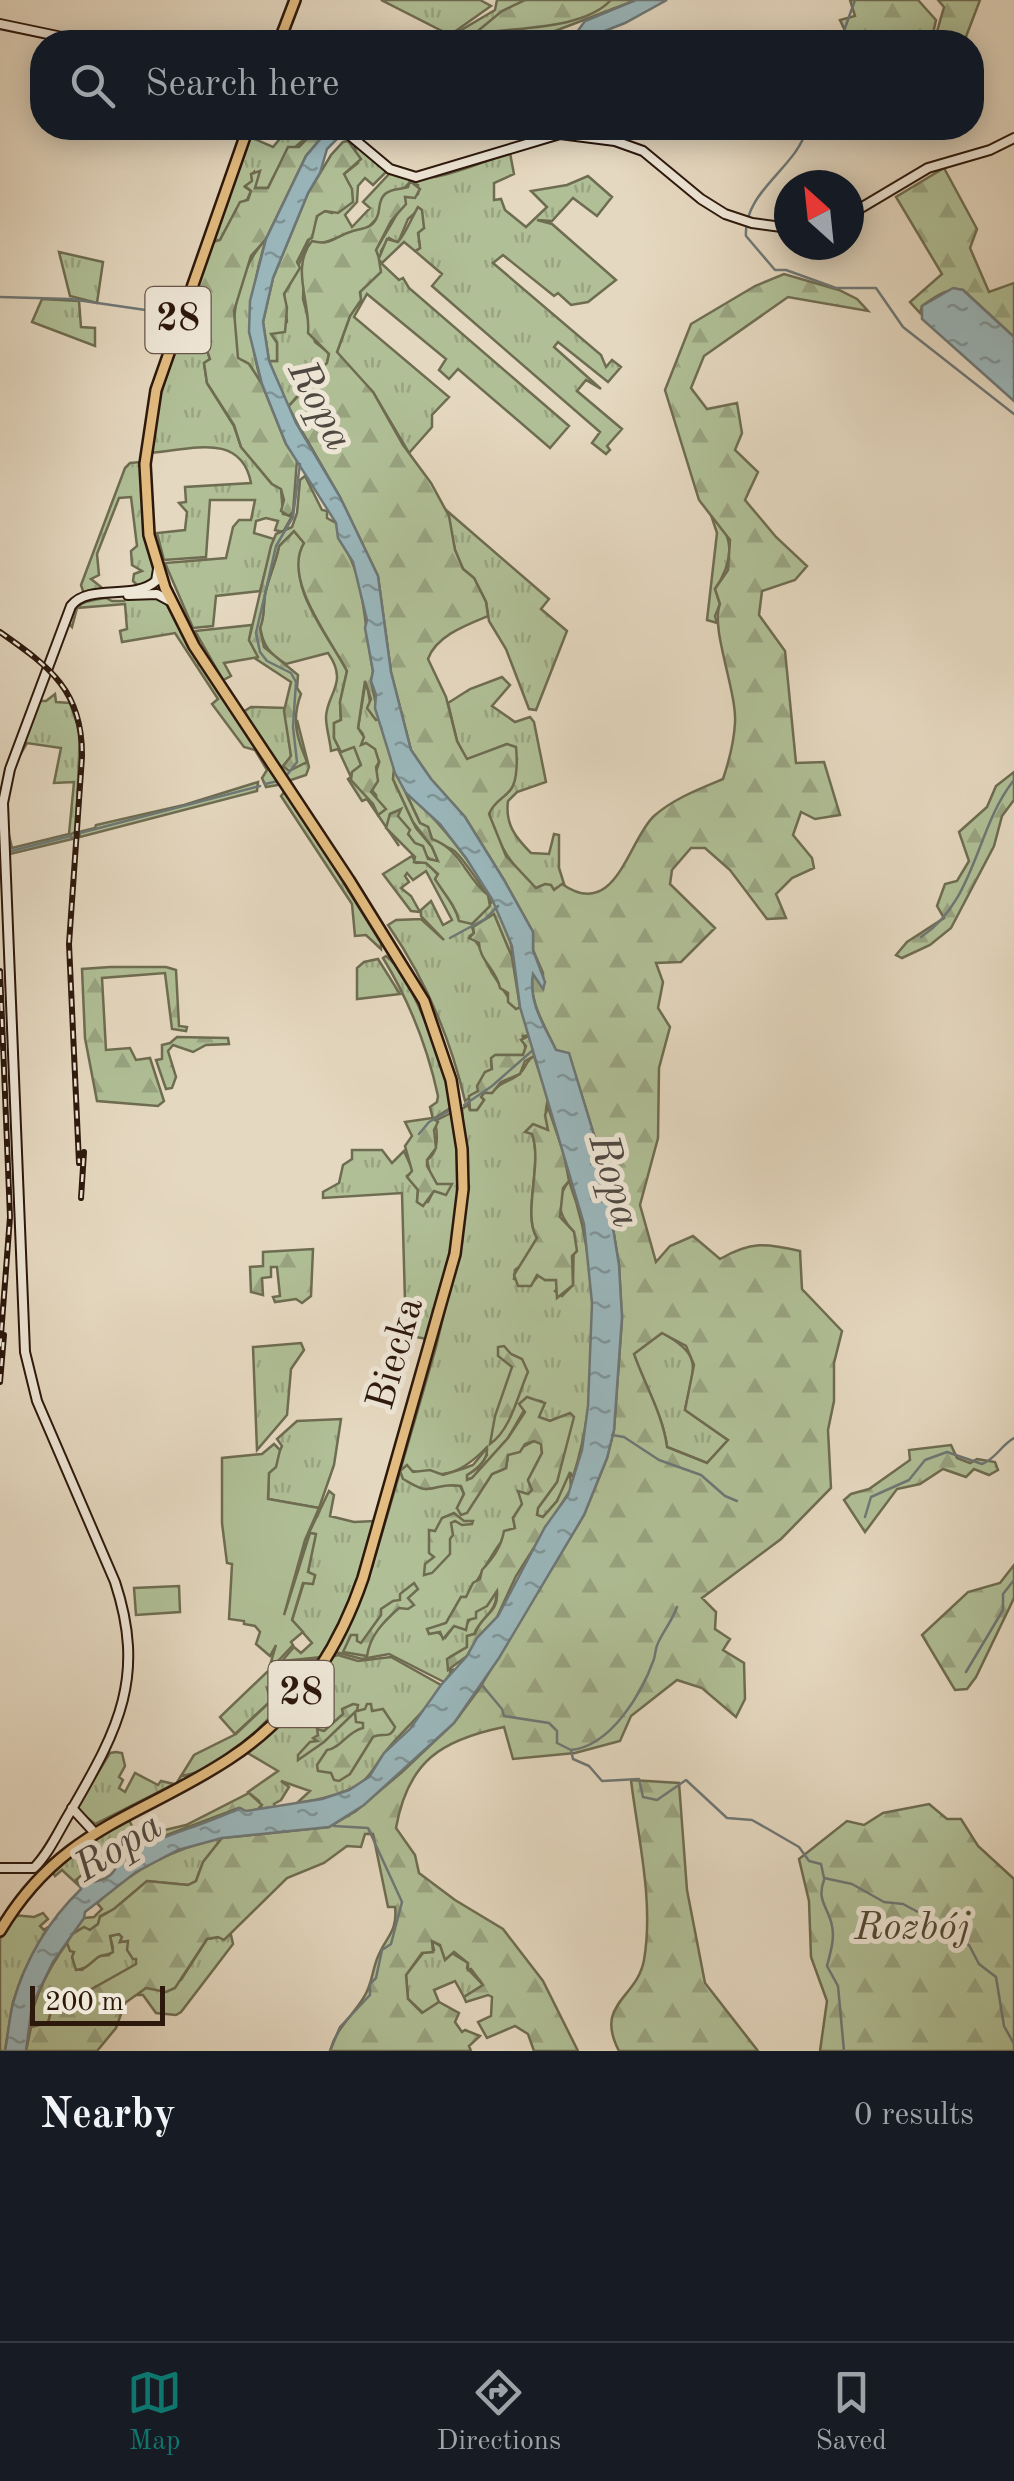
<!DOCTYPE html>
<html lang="en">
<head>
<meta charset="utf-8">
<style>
  body { margin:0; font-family:"Old Standard TT",serif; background:#20242c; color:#f1f3f6 }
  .compass { position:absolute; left:774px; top:170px; width:90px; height:90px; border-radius:50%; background:#171b24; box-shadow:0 5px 25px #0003; rotate:333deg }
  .scale { position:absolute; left:30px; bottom:25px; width:135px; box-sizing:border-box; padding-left:10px; border:5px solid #2d180c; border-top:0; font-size:28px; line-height:35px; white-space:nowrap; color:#2d180c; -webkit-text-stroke:8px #eee6d6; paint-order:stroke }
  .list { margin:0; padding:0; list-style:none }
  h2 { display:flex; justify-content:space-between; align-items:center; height:130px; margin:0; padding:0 40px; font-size:42px }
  h2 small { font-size:32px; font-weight:400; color:#9ea1a6 }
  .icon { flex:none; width:55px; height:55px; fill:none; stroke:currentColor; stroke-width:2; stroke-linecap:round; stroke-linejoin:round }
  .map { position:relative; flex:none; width:1014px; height:2051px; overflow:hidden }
  .search { position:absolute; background:#171b24; box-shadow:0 5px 25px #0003; left:30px; right:30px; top:30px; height:110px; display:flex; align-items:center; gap:25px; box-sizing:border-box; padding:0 35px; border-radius:40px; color:#9ea1a6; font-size:38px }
  .sheet { height:290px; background:#171b24 }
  nav { display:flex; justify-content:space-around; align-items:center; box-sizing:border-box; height:140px; border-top:2px solid #363941; background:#171b24; font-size:28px; color:#9ea1a6 }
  nav a { display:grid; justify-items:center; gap:5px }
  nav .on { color:#0f766e }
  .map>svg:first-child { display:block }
</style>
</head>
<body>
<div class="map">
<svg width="1014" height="2051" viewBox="0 0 1014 2051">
  <defs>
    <pattern id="grass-tufts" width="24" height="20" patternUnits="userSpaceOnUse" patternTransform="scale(2.5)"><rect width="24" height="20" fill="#b0bf96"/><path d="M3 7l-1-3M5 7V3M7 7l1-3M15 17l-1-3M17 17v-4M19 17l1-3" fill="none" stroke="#98a380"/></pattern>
    <pattern id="forest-firs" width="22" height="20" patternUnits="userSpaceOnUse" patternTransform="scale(2.5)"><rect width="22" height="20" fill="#b0bf96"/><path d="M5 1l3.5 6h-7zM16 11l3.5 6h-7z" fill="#98a380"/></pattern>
    <pattern id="water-ripples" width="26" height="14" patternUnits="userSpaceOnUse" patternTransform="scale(2.5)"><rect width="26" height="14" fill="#9ab7bc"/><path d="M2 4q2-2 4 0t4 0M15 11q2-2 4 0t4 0" fill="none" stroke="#7e9497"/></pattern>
  </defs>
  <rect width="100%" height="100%" fill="#e5d8c0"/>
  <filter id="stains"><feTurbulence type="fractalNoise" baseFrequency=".002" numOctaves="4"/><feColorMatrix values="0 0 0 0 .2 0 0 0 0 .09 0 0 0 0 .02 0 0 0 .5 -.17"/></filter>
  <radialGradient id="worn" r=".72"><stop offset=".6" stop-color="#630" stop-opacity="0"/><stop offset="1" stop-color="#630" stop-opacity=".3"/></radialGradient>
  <!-- grass -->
  <g fill="url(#grass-tufts)" stroke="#6e6c51" stroke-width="2.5">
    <path d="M381 0H480L491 6 450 35Z"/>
    <path d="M497 0H636L547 34 551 38 548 40 441 42 495 10Z"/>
    <path d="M289 128H330L320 137 318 133C294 140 277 168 268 188H255L254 172 252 174 253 181 245 187 251 191 247 200 240 203 220 240 213 242 250 137 273 147Z"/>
    <path d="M354 143 387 171 373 185 365 178 358 186 357 202 345 215 352 227 370 208 363 202 390 173C427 190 473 164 510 153L514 174 494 183V200L501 199 505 210 526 227 547 207 531 191 567 185 588 176 612 197 597 216 573 198 552 221 537 220 552 224 616 280 588 302 571 305 558 293 554 296 503 255 493 263 601 355 606 367 612 360 621 367 608 382 558 342 554 347 601 389 586 380 577 391 622 429 607 446 610 450 606 454 592 443 600 432 432 286 442 274 415 251 420 248 418 232 424 228 415 213 408 219 398 243 389 238 381 251 382 264 399 280 403 278 409 288 569 426 550 448 458 369 449 379 439 370 446 359 367 294 354 317 449 397 432 415V427L409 453 373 392 338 357 337 352 350 316 361 300C354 272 396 224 405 197L418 194V185L410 182 365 231C345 232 326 244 305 248L303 299 315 342 329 353 327 363 312 378 314 384 299 373 294 387 299 394 288 407 269 361H277V343L271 334 287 322 284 294C292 283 314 229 317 216L325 211 332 213 350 191 344 174 358 163Z"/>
    <path d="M266 239C250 294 244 328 262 384L249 364 238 358C228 318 238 269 266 239Z"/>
    <path d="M59 252 103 262 97 303 70 296Z"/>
    <path d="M42 299 79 301 81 327 95 328V346L32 322Z"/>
    <path d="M187 317 197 324 195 331 203 339 210 359 204 363 207 383 234 426 241 447 272 484 281 489 283 514 292 516 283 532 275 530 278 521 266 518 256 521 254 533 274 539 260 591 216 596 213 626 193 628 165 563 226 558 233 527 239 520H251L255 500H210L206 557 164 560 157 533 185 530 187 512 179 503 186 502 185 487 251 483C241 431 190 450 150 453L159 398Z"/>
    <path d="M140 462 146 537 155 573 151 584 138 586 133 581 134 574 142 571 132 565 131 551 137 546 131 497 119 498 97 554 99 575 91 579 101 587 98 591 84 594 81 585 125 468 130 463Z"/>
    <path d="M446 510 549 599 541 609 567 631 536 710 529 709 506 649 489 621 486 602 474 578 463 569 455 550Z"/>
    <path d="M712 518C738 536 731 566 715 589L720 604 715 616 717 623 707 620 717 533Z"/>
    <path d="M294 531 304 543C284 586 328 634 347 671L340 702 341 720 334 723V738L341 752 355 746 361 765 350 775 338 749 331 751C330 740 326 728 326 717 327 693 349 683 328 653L286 664C270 654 263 646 260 627 265 617 263 606 265 594 268 578 276 563 279 546Z"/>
    <path d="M127 597 160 598 165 601 184 637 277 776 278 785 266 787 262 778 267 770 255 750 244 747 212 704 218 699 175 633 122 642 120 631 127 629 125 604 77 608 72 627 68 623C76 602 84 601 106 598L112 601H124Z"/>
    <path d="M252 625 249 640 259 657 224 663 231 676 223 680 195 631Z"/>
    <path d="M502 677 510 685 492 706 515 722 530 717 534 722 546 782 517 792 508 801C505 824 515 837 531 853L549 854 554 834 559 835V868L565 887 562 885 553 890C548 890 543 891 538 889 522 882 486 829 490 811 493 800 505 797 511 789 517 781 514 768 517 759L507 744 467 760 457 741 448 703 470 689Z"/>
    <path d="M366 679 372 713 379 719 395 769 393 779 416 828 432 847 438 861 435 862C417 853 405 829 395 812L390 814 387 828 399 846 367 799 362 801 348 779 351 777 373 804 378 814 376 795 371 789 379 762 375 750 361 746 363 734 358 728Z"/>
    <path d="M55 694 56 702 70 703 80 732 76 832 71 834 72 839 10 854 8 831 12 848 69 834 74 782 54 783 61 748 27 743 17 760 38 701H46Z"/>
    <path d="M251 707 286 708 291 756 284 767 306 763 296 739 297 720 309 767 306 775 288 781 243 712Z"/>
    <path d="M258 782 257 791 80 837 79 832 95 828 96 825 184 805Z"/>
    <path d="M286 790 381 943V949L366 935 355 936 352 904 281 796Z"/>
    <path d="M406 793C440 817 515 914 512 957L497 924 486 921 472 927 474 933 470 936C483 946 484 960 492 973 500 985 508 997 516 1009L520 1007 531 1035 523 1036 526 1052 523 1055H496L491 1061 492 1070 485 1073 479 1091 465 1101C450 1036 426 980 388 925L396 920 421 919 444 940 421 916V910L431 901 443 925 452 920 426 871 413 880 407 873 405 876 409 882 401 888 411 896 420 912 411 911 383 874 412 856 416 863 426 862 438 875 436 879C444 893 453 903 459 918L475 921 491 903C489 896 460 854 453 850 447 846 439 844 432 839L428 827 420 823Z"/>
    <path d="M386 956C414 977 445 1071 452 1107L433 1119 430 1107 437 1102 438 1096C427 1045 410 1002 383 958Z"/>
    <path d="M378 959 400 994 357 999V968L364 962Z"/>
    <path d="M534 1056 548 1098 546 1109 548 1130 532 1134C543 1163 522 1214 537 1238L523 1264 515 1270 514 1279 533 1282 540 1274 545 1280H557L559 1287 555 1291 562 1296 573 1285 574 1232C559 1217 554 1200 569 1181 601 1265 600 1392 573 1477L571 1474 557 1501 543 1517 537 1515 538 1508 557 1482 568 1436 556 1418 550 1421 538 1417 541 1401 530 1400 508 1438 472 1478 466 1480 467 1475 478 1468 487 1455 486 1448C459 1476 440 1480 401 1468L436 1347 460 1246 466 1180 462 1109 468 1105 470 1110H477L484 1100 481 1097 484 1092 492 1093C500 1081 510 1082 519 1074 527 1068 525 1061 534 1056Z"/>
    <path d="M453 1112C468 1191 450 1264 427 1339L416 1337 417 1318 409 1316 415 1312 418 1304 405 1301 402 1193 323 1198V1192L339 1183 343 1165 352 1159V1150H382L392 1163 404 1151 413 1171 407 1176 418 1190 417 1201 428 1202 434 1190 445 1187 437 1184 431 1177 427 1160C440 1152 437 1131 435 1121Z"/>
    <path d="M662 1333C705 1356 693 1368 685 1410L728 1440 707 1463 667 1447C663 1414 644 1385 633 1353Z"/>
    <path d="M301 1343 304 1350 291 1369 287 1415 257 1450 253 1347Z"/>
    <path d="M341 1419 334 1465 319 1508 268 1499 269 1473 282 1446 277 1439 297 1421Z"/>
    <path d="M534 1441 541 1443 542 1453 528 1480 532 1490 513 1518 515 1528C496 1541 483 1575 466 1597H461L446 1623 436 1627V1631L445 1638 454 1626H466C469 1617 488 1600 496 1591 499 1611 481 1617 474 1634L467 1636V1647L450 1657V1671L454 1669 444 1682 389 1654 362 1659 335 1652 372 1567 400 1472 426 1489 439 1484 460 1486 464 1494 457 1508 467 1512 492 1474 506 1468 508 1455Z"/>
    <path d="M329 1491 334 1495 330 1516 354 1522 374 1521C361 1576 349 1607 322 1657L282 1661 294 1647 301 1653 312 1643 292 1620 304 1582 312 1584 315 1576 308 1572 315 1534 309 1533Z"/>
    <path d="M338 1655 358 1661 391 1657 441 1685C427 1712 404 1728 386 1751 376 1763 371 1778 356 1786 338 1796 317 1800 297 1803L310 1791 281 1781 289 1787 281 1800 274 1804 275 1807 258 1809 259 1801 248 1792 278 1771 246 1752C281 1728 310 1693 331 1657Z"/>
    <path d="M305 1660 316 1659 319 1663C279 1714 237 1757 176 1784L181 1776C223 1771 278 1712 304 1680L302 1670C297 1691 283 1695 267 1688L269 1695 275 1697 235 1734 220 1717 267 1672 275 1676Z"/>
    <path d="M116 1752 122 1753 125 1766 119 1777 123 1780 119 1788 125 1792 135 1773 158 1785 161 1781 174 1784 95 1824 79 1811 78 1805 110 1753Z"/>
    <path d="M128 1818 136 1834 148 1829C139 1837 129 1837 120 1844 104 1856 91 1868 77 1880L78 1885 62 1870 55 1876 52 1871 67 1857Z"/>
    <path d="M222 1838 203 1862 196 1881 188 1885 147 1881 114 1909 100 1916 98 1924 90 1930 83 1928 72 1934 84 1918 94 1917 102 1909 97 1903C133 1869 173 1848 222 1838Z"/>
    <path d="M43 1913 48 1919 40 1926 44 1930 48 1927 22 1976 13 2002 5 2051H0V1939L14 1915 34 1917Z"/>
    <path d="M119 1934 122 1937 120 1942 128 1941 137 1958 136 1965 51 2011 48 2023 28 2030C34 1997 47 1970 67 1943L74 1951 76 1969 82 1970 98 1956 109 1955 113 1948 110 1936Z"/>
    <path d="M231 1935 233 1944 181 2012 176 2015 156 2013 143 1995H137L146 1987 181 1980 207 1939Z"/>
    <path d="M432 1941 468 1963 467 1968 483 1985 464 1997 455 1981 434 1990 439 2002 423 2013 408 1999 406 1975 423 1953 434 1950Z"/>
  </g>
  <!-- forest -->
  <g fill="url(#forest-firs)" stroke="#6e6c51" stroke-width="2.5" fill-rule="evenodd">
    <path d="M525 0H611C585 28 526 27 489 32 481 33 476 39 468 39L502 11Z"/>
    <path d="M850 0H918L936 20 931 42H840L848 37 840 20 855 16Z"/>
    <path d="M938 0H980L964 42H934L944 7Z"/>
    <path d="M314 132 321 138 306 156 266 239 251 256 234 311 238 358 249 364 262 384 286 444 297 460 293 512 289 516 281 511 284 500 281 489 272 484 241 447 234 425 207 383 204 363 210 359 203 339 195 331 197 324 189 323 187 315 213 242 220 240 240 202 248 200 251 191 245 186 252 181 251 174 260 171 255 188H268L288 147H299Z"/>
    <path d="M348 141 361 159 344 174 352 189 353 202 338 213 325 211 317 216 312 238 308 240 297 262 300 268 284 294 287 308 285 332 271 334 277 343V361H269L263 322 273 278 308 193 331 155 343 142Z"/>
    <path d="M944 168 977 229 970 248 989 292 1014 283V337L963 290C947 287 935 297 922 306L920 313 910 302 942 274 896 197Z"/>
    <path d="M410 181 420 189 415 198 405 197 406 204 391 221 376 250 379 258 387 239 398 242C406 233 412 217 418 207L422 210 424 228 418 233 420 248 415 251 404 242 382 263 379 260 381 272 360 292 361 300 350 316 337 352 373 392 403 445 431 483 449 516 455 550 463 569 474 578 486 602 488 616C466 625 436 636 428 659L446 697 457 741 467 759 507 744 516 747C517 757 518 780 511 789 504 799 494 801 489 814L506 856 536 888 545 884 551 885 554 890 562 884C616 922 628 840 654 816 673 799 699 789 723 779 729 761 734 742 735 723 737 691 710 628 720 604L715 589 728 570 730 540 699 500 665 390 691 324 755 286 784 274 839 290 857 299 868 311 788 297 704 356 691 388 707 409 737 403 742 433 735 450 758 472 745 500 776 537 807 566 795 580 762 591 759 615 785 651 796 763 824 762 840 815 815 819 801 812 793 835 812 858 814 868 792 878 776 894 786 918 767 919 730 870 705 848H691L672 870 670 884 715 928 681 962 656 963 663 982 658 1008 670 1027 659 1068 658 1138 640 1205 656 1262 670 1246 693 1236 720 1259C751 1241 766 1243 800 1251L802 1289 842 1331 834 1363V1401L828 1430 831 1488 781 1539 702 1598 716 1612 715 1629 730 1639 723 1650 744 1663 745 1699 736 1717 702 1688 677 1680 631 1716 620 1741 575 1753 513 1759 504 1727C441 1740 408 1761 396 1828L415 1855 419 1873 455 1900 503 1929 543 1981 578 2051H534L528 2034 515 2026 487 2038 478 2022 491 2016 492 1997 488 1995 466 2002 464 1997 483 1985 471 1969 468 1970V1963L454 1952 445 1960 440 1945 432 1941 433 1952 422 1953 406 1975 408 1999 422 2013 439 2002 459 2013 455 2022 462 2032 465 2030 480 2036 469 2046 471 2051H330C336 2028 352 2017 364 1997 372 1984 372 1972 377 1959 385 1937 398 1933 395 1907H388L373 1834H365L361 1847 347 1846 324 1863 287 1878 224 1940 218 1937 207 1939 175 1988 166 1992 146 1988 125 2003 116 2028 97 2051H26L31 2027 48 2023 51 2012 136 1964V1959H133L127 1950 128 1941 120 1942 122 1937 119 1934 110 1936 113 1952C108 1956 101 1954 97 1958 89 1964 87 1969 76 1970L72 1957 74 1952 70 1951 67 1943 71 1935 84 1927 90 1930 98 1924 100 1917 114 1909 147 1881 188 1885 196 1881 203 1862 222 1838 329 1827 356 1811 402 1772 454 1723 479 1689 584 1515 607 1458 614 1430 622 1319 619 1265 602 1161 569 1054 556 1050C544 1024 528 1001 533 972L543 987V973L533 950V932L504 880 465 817 431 779 411 750 391 672 378 576 340 497 288 407 299 395 294 387 299 373 306 371 307 378 313 384 312 379 327 363 329 354 308 333C311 304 290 267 312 241 330 246 334 237 350 232 360 228 372 230 377 217 381 209 377 202 385 194 392 188 399 190 408 187ZM662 1333 686 1346 694 1365 685 1410 728 1440 707 1463 667 1447C663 1415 645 1385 634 1354Z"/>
    <path d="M305 476 322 510 327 511V518L336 523C342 543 354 561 359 583 366 613 367 642 373 671L371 681 379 719 376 720 367 708 371 699 365 681 358 728 364 737 361 745 366 743 375 749 379 762 376 767 378 781 371 792 386 809 378 815 373 804 351 780 352 772 361 765 354 747 341 752 334 738V723L341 720 340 702 347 671C330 638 282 579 304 543L294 531 279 546C276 563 268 578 265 595 263 606 265 617 260 628L264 647 298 675 297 688 301 694C291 720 297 738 307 762L289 771 283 766 291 756 284 711 291 682 256 659 258 657 249 640 271 546 276 534 292 527 297 513 300 480Z"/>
    <path d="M394 768 420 823 428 827 432 839C462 850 465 877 488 895L490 906 472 924 459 921C455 904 444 894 435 879L438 874 426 863 414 862 415 857 386 828 390 814 401 809 398 816 410 830 408 834 415 843 423 846 428 859 438 861 432 847 413 822 393 779Z"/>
    <path d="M1014 772V800L1002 816 994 846 951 928 930 945 902 958 896 955 907 942 944 918 937 906 945 884 957 881 969 861 959 832 987 807 996 786Z"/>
    <path d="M494 914 512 957 520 1007 516 1009 508 1002V993L500 988C497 970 479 960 479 943L469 938 474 933 473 927Z"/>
    <path d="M110 967H166L176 970 179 1026 187 1027 186 1031 172 1029 165 973 102 978 106 1050 130 1048 136 1060 150 1058 164 1101 158 1106 97 1101 85 1038 82 969Z"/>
    <path d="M531 1035 534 1056 525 1061 520 1074 501 1082 492 1093H484L481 1097 484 1100 477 1110H470L469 1096 478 1091 477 1086 485 1072 492 1069 491 1058 495 1055H523L526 1046 521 1040Z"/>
    <path d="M177 1037 228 1038 229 1044 206 1045 193 1052 173 1045 168 1051 176 1077 172 1088 166 1089 156 1060 162 1059V1045L170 1043Z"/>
    <path d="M548 1107 564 1154 569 1181 563 1188 560 1217 574 1232 577 1251 572 1256 573 1285 557 1298 556 1280H545L537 1275 531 1286H518L514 1275 537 1238C522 1214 543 1164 532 1134L525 1132 533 1124 548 1130 545 1115Z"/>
    <path d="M432 1118 438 1122 434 1130 436 1148 427 1160V1166L437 1184H452L446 1195 434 1191 423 1206 417 1202 418 1190 407 1177 412 1171 405 1146 412 1136 405 1122Z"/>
    <path d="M313 1249 311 1296 302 1303 296 1299 275 1302 273 1297 280 1296 277 1267H271V1277L262 1278 263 1295 251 1292 250 1267 263 1266V1252Z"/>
    <path d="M504 1346 511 1354 522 1359 528 1372C518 1394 511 1430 490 1444L495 1416 512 1367 498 1356V1347Z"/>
    <path d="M527 1397 545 1403 539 1417 550 1421 570 1413 574 1417 557 1482 538 1508 537 1515 543 1517 557 1501 570 1472 571 1489 516 1576 497 1617 477 1638 467 1656 448 1670 447 1659 467 1647V1636L475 1634C482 1613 499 1614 497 1591L487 1606 476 1612V1618L468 1620 466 1630 454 1626 443 1639 440 1632 429 1634 427 1629 446 1623 461 1597H466L473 1583 480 1579 482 1570C492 1559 501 1548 504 1531L515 1528 513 1518 522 1504 518 1491 528 1494 532 1490 528 1480 542 1453 541 1444 534 1441 525 1444 520 1452 508 1455 506 1468 492 1474 467 1513 461 1515 457 1508 464 1494 461 1486C444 1483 440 1488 427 1489 420 1490 409 1482 403 1479L400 1471 407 1465 413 1472 430 1470 443 1475 465 1468 473 1465 487 1448C488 1460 477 1469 467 1475V1480L472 1478 508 1438 525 1412 519 1404Z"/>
    <path d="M951 1445 957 1458 970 1463 977 1459 995 1462 998 1470 989 1475 974 1469 966 1477 943 1469 920 1484 897 1489 865 1532 844 1500 851 1494 869 1489 910 1460 909 1450Z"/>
    <path d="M454 1513 464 1521H473L472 1524 462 1525 455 1521 451 1523 453 1535 450 1539V1554L432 1573 424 1575 425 1564 434 1557 429 1553V1530L435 1531 442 1518Z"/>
    <path d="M1014 1565V1598L976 1677 967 1689 955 1690 922 1635 968 1592 1000 1583Z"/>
    <path d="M414 1583 418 1589 408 1598 414 1605 408 1609 399 1608C382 1623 370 1636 367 1656L343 1652 351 1635H357V1641L361 1643 381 1615V1609L393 1601 400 1600V1594Z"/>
    <path d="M302 1666 306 1669V1677C278 1710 225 1771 181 1776L194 1755 236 1734 274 1698 272 1694 293 1688 300 1678Z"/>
    <path d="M353 1704 358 1705 357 1711 365 1709 367 1704H371L372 1711 383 1709 395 1727C390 1740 382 1732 373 1737L350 1774 339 1781 334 1780 331 1773 318 1771 317 1765 327 1750C341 1748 348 1731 363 1728V1723L356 1722 355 1712 324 1742 298 1760V1755L310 1742 317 1741 313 1738 318 1735 317 1729 324 1731 343 1714 342 1709Z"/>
    <path d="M631 1780 679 1783 687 1890 705 1983 758 2051H619C594 2003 637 1999 644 1960 654 1902 638 1838 631 1780Z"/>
    <path d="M249 1793 262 1805 258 1809 246 1812 239 1808 137 1846 91 1877 89 1883 79 1884 76 1880 124 1839 137 1838 148 1829 165 1830 186 1825Z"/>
    <path d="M929 1804 947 1819H961L978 1846 1014 1879V2051H820L827 2001 811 1957 809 1901 799 1859 847 1821 864 1825 883 1813Z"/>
  </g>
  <!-- green -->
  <g fill="#b0bf96" stroke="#6e6c51" stroke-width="2.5">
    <path d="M274 1444 280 1450 276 1467 269 1473 268 1499 319 1508 305 1540 284 1615 309 1536 310 1533 316 1534 308 1572 315 1575 313 1584 303 1583 292 1620 303 1632 291 1642 293 1645 278 1661 271 1662 276 1645 270 1656 256 1644 260 1632 255 1626 244 1624V1621L229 1619 232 1564 227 1563 222 1523V1458L262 1454Z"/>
    <path d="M179 1586 180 1612 136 1615 134 1588Z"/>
  </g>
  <!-- water -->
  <g fill="url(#water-ripples)" stroke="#6e7776" stroke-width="2.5">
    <path d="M636 0H667L625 23 577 42H542L561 40 577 32 585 21Z"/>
    <path d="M330 128H348L327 149 320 173 308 193 273 278 263 322 269 361 296 423 340 497 378 576 391 672 411 750 431 779 465 817 504 880 533 932V950L545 982 543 989 533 974C528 1002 544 1025 556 1050L569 1053 602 1161 619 1265 622 1317 614 1430 607 1458 584 1515 499 1658 454 1723 364 1805 329 1827 222 1838 178 1850 136 1872 85 1912 84 1918 53 1962 32 2005 26 2051H5C8 2035 9 2019 13 2003 26 1957 49 1920 81 1889L79 1884C97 1882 117 1880 118 1858 158 1836 200 1827 240 1808L246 1811 322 1799 349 1790 369 1777 384 1753 410 1729 441 1685 467 1656 477 1638 498 1616 545 1527 568 1495 582 1450 588 1406 592 1303 584 1224 520 1007 512 946 492 899 466 858 440 824 406 793 395 773 375 708 376 695 371 681 373 671 365 628 367 620 353 562 338 538 336 523 286 444 262 384 249 332 250 301 266 239 306 156Z"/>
    <path d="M953 288 963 290 1014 337V401L922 319V306Z"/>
  </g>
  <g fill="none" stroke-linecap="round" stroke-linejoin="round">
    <!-- stream -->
    <g stroke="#6e7776" stroke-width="2.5">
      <path d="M840 42 855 0"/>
      <path d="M807 128C797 168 743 191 746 236L775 270H786L836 288H876L903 327 1014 414"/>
      <path d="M0 297 70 299 173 314"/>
      <path d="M287 775 297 762 293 727 296 682 291 673 267 661 260 652 256 633 276 546 293 517 300 464"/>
      <path d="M265 784 278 781"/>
      <path d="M80 833 260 786"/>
      <path d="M11 851 71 836"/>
      <path d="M921 937C976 901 976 827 1014 780"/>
      <path d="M450 938 485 919 498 906"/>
      <path d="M464 1105 492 1086 533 1050"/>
      <path d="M419 1134 429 1122 451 1110"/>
      <path d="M392 1334 403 1316 398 1319"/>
      <path d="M612 1435 624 1437 659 1460 701 1475 725 1496 737 1501"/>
      <path d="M865 1517 871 1497 909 1480 925 1460 947 1452 982 1464C997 1458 1000 1446 1014 1438"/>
      <path d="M966 1672 1003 1610V1594L1014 1580"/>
      <path d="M481 1684 502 1709 504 1716 549 1723 557 1731V1743L571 1750 573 1759 589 1766 602 1781 639 1779 643 1797 657 1800 686 1780 727 1818 752 1820 768 1829 799 1847 809 1861 821 1864 824 1878 852 1884 884 1902 903 1904 950 1929 961 1942 969 1945 979 1964 996 1977 1004 2026 1014 2044"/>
      <path d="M571 1750C611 1746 642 1693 654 1659 656 1652 655 1649 658 1643 664 1630 672 1621 677 1607"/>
      <path d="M824 1880C816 1901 829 1908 832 1926 835 1939 830 1954 827 1966L838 1986 844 2051"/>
      <path d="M330 2051 340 2027 370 1995V1984L376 1978 382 1950 391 1944 402 1902 368 1828 334 1826"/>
    </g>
    <!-- secondary casing -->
    <g stroke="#2d180c" stroke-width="12">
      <g id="secondary">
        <path d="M0 24 86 42"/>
        <path d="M341 128 390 169 416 177 560 134 615 141 643 151 701 199 725 214 752 223 789 228"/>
        <path d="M849 215 928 168 990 150 1014 138"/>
        <path d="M128 595 157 594 170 601"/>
        <path d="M72 1808 94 1832"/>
        <path d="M0 1868H34C50 1852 60 1828 72 1809 119 1728 146 1676 115 1582L37 1401 25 1352 3 803 10 769 71 606C89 583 134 601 156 581L158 569"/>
      </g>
    </g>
    <!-- primary casing -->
    <g stroke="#2d180c" stroke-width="14">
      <g id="primary">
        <path d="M279 42 295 0"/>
        <path d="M0 1931C61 1828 139 1818 229 1759 295 1716 338 1651 363 1578L455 1254 463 1189 462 1149 451 1080 424 1001 349 880 194 646 165 588 149 535 145 464 156 390 248 128"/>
      </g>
    </g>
    <!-- secondary -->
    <use href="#secondary" stroke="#eee6d6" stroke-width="8"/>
    <!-- primary -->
    <use href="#primary" stroke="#e2bc80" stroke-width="9"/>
    <!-- rail casing -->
    <g stroke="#2d180c" stroke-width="6">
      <g id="rail">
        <path d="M0 632C50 667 83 691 82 757L69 944 79 1163"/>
        <path d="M0 971 10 1217 0 1348"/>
        <path d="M81 1198 84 1152"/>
        <path d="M0 1382 4 1335"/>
      </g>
    </g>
    <!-- rail -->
    <use href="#rail" stroke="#eee6d6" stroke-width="2.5" stroke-dasharray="8" stroke-linecap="butt"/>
  </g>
  <g text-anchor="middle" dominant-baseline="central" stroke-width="10" stroke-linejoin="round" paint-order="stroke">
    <!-- shield labels -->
    <g fill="#eee6d6" stroke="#675649" stroke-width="2.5">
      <rect x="145.5" y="287" width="65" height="66" rx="8"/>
      <rect x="268.5" y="1661" width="65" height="66" rx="8"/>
    </g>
    <g font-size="38" font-weight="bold" fill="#2d180c">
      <text x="178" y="320">28</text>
      <text x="301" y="1694">28</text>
    </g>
    <!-- street labels -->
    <g font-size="40" fill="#2d180c" stroke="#eee6d6">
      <text transform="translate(397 1354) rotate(-74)">Biecka</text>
    </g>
    <!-- park labels -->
    <g font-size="40" font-style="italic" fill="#544a35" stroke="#eee6d6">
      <text x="912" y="1929">Rozbój</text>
    </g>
    <!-- water labels -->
    <g font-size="42" font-style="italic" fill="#4e4841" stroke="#eee6d6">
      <text transform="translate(319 406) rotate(63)">Ropa</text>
      <text transform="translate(613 1181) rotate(74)">Ropa</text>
      <text transform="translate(119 1848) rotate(-32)">Ropa</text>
    </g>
  </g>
  <rect width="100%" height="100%" filter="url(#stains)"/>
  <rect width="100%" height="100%" fill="url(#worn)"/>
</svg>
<svg class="compass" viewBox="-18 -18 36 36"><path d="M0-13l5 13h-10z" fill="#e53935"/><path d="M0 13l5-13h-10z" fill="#9ea1a6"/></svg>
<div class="scale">200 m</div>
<div class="search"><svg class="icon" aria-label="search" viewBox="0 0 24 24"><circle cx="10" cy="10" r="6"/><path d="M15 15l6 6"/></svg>Search here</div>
</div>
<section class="sheet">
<h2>Nearby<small>0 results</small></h2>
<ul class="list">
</ul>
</section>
<nav>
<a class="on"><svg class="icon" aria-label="map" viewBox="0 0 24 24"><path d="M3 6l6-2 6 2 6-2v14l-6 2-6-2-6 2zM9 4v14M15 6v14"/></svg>Map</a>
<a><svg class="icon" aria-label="directions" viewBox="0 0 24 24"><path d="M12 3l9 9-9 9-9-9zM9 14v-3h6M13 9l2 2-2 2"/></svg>Directions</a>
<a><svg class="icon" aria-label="saved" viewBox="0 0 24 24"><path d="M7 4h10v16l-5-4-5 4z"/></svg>Saved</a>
</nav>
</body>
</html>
